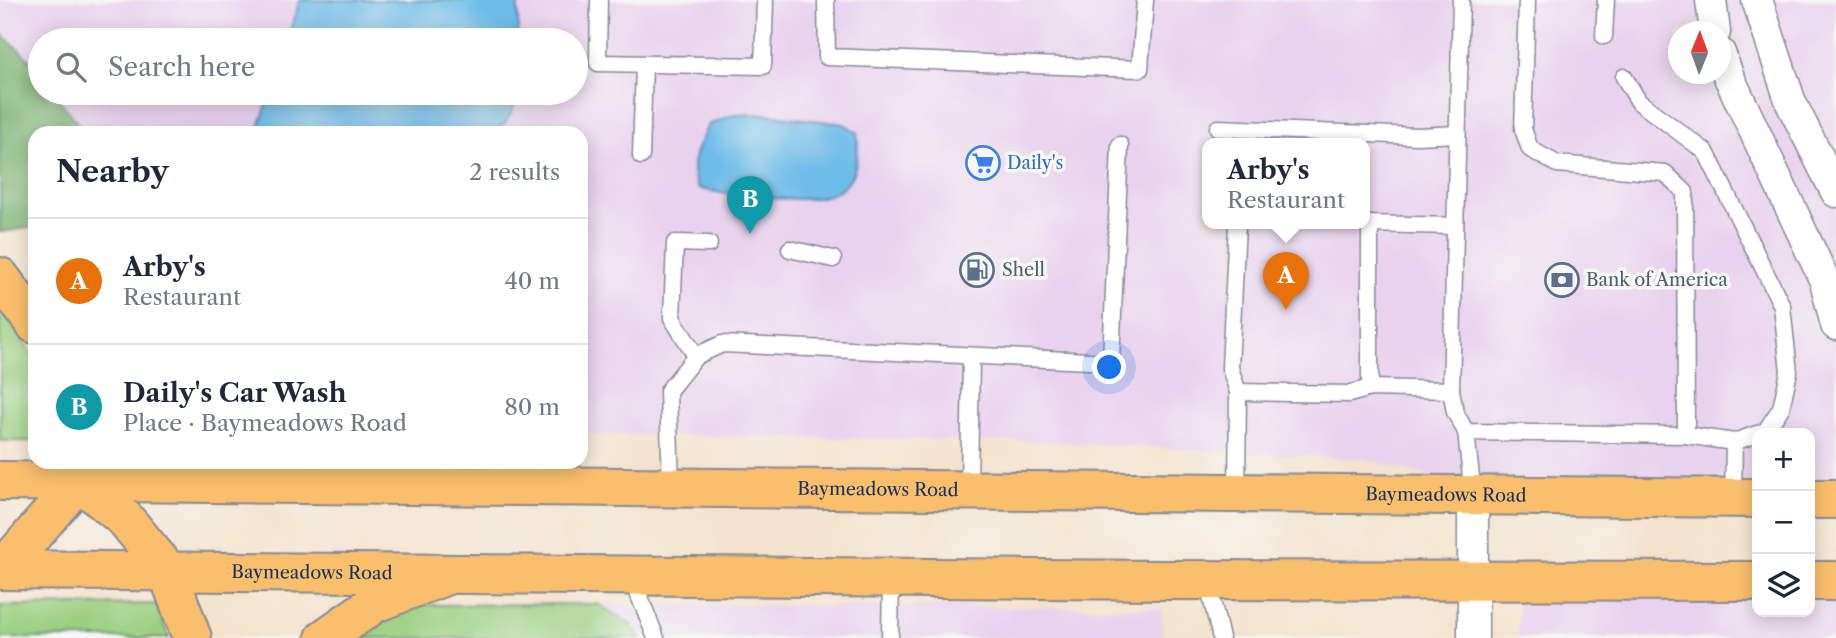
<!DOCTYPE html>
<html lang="en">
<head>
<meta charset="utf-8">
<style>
  body { margin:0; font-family:"Libre Caslon Text",serif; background:#f6f6f7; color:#1f2937 }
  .controls { position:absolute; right:21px; bottom:21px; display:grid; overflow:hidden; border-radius:14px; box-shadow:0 4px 18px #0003 }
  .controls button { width:63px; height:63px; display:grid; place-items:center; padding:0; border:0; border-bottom:2px solid #e0e1e3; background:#fff; color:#1f2937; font:35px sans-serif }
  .compass { position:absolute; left:1668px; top:21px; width:63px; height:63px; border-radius:50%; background:#fff; box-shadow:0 4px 18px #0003; rotate:1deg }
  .you { position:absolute; left:1110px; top:368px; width:24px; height:24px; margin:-18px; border:5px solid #fff; border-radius:50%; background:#1a73e8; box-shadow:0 0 0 10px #1a73e833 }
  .badge { display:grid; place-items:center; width:46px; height:46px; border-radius:50%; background:#2563eb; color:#fff; font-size:23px; font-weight:700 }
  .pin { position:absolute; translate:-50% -58px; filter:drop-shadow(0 2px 4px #0008) }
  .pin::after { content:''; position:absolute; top:37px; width:24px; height:21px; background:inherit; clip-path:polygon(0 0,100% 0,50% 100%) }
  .popup { position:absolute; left:1202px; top:138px; width:168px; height:91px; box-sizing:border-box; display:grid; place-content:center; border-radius:14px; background:#fff; filter:drop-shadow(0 2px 5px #0005); font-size:23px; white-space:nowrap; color:#747a83 }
  .popup b { font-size:26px; color:#1f2937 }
  .popup::after { content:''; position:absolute; left:50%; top:100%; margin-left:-14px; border:14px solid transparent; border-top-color:#fff }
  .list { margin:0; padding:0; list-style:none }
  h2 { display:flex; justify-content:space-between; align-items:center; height:91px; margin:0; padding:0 28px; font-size:30px }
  h2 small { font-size:23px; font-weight:400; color:#747a83 }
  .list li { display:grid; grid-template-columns:46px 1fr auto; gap:21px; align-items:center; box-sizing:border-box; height:126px; padding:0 28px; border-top:2px solid #e0e1e3 }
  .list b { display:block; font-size:26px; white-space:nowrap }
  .list p { margin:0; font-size:23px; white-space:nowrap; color:#747a83 }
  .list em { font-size:23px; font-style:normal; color:#747a83 }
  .icon { flex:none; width:38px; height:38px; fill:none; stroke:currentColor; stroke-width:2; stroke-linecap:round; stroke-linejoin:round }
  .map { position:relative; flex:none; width:1836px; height:638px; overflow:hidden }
  .search { position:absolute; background:#fff; box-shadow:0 4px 18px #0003; left:28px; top:28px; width:560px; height:77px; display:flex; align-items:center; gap:18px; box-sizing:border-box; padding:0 24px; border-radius:38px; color:#747a83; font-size:26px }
  .panel { position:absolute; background:#fff; box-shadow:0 4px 18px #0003; left:28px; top:126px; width:560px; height:343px; border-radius:21px }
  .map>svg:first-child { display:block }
</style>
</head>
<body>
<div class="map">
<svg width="1836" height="638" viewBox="0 0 1836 638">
  <rect width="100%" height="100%" fill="#f6f6f2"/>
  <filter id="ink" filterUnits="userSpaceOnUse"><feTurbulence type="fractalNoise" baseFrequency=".0143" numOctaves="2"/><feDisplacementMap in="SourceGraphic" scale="14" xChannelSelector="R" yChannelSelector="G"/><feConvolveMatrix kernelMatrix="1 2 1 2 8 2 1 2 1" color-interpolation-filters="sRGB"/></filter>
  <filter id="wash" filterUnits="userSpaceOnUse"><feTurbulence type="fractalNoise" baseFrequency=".00686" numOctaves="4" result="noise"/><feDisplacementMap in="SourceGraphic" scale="28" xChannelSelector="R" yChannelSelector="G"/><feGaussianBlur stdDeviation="1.57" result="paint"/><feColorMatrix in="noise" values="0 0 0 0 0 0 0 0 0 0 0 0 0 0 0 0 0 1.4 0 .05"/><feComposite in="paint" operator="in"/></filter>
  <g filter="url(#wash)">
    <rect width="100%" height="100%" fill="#f3e3cc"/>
    <!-- built -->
    <g fill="#e8d2ee" fill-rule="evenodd">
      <path d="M0 0H1836V484L1810 483V433H1757V482L1435 477 1363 459 1052 442 581 434V133H85L54 93H576V40H40V76L20 50 0 34ZM1678 32H1720V74H1678ZM1207 144H1365V224H1207Z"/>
      <path d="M1518 595 1757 597V612H1810V597L1836 598V638H1518Z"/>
      <path d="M598 604 1162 608V638H640Z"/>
    </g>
    <!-- green -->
    <g fill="#9bd081" stroke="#5b8070" stroke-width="2">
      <path d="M0 306 35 359V441H0Z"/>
      <path d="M157 604 169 638H0V606Z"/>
      <path d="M598 604 630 624 640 638H352L398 612 420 605Z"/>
    </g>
    <!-- forest -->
    <path fill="#7cb26f" stroke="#4c7066" stroke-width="2" d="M0 34C22 51 40 64 40 93H54L85 133H35V227L0 232Z"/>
    <!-- water -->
    <g fill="#6ebce8" stroke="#4476a3" stroke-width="2">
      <path d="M300 0H518V40H287Z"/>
      <path d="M271 93H516C516 110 508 123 493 133H257Z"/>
      <path d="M765 114 844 124 857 132C863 198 827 202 772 198 747 196 723 195 698 188 686 164 698 147 708 125L733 115Z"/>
    </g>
  </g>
  <g filter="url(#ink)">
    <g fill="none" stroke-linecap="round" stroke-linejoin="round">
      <!-- lane casing -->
      <g stroke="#878995" stroke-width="19">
        <g id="lane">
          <path d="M599 0 598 63 763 66 765 0"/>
          <path d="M826 0 827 57 1140 69 1145 0"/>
          <path d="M1461 0 1451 390 1455 412 1466 432 1686 435"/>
          <path d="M1527 0 1523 129 1530 149 1557 164 1665 173 1685 192 1686 435 1734 442 1757 434"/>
          <path d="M1604 36 1606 0"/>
          <path d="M1624 77 1639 102 1706 152 1782 306 1789 372 1781 408 1765 432 1761 433"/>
          <path d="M1218 128 1418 136 1457 134"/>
          <path d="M641 156 644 65"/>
          <path d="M1365 224 1455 226"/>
          <path d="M790 249 833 259"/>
          <path d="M696 356 672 318 675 243 709 244"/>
          <path d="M1370 388V224"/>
          <path d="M1238 392 1349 394 1370 388 1451 390"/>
          <path d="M1466 432 1473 495"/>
          <path d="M671 487 668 391 696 356 722 344 1111 362 1120 145"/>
          <path d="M969 490 971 356"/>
          <path d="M1237 493 1238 392 1230 368 1237 224"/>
          <path d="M1733 497 1734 442"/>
          <path d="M632 578 656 638"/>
          <path d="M1207 580 1221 638"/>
          <path d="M890 638 891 578"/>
        </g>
      </g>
      <!-- street casing -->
      <g stroke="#878995" stroke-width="33">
        <g id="street">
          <path d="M1711 0 1715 32"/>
          <path d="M1757 0 1791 103 1836 192"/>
          <path d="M1720 53 1728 75 1825 281 1836 325"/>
          <path d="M1473 495V638"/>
        </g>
      </g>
      <!-- primary casing -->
      <g stroke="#878995" stroke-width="42">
        <g id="primary">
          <path id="s1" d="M0 481 1757 498"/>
          <path d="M1810 499H1836"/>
          <path id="s2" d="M0 570 1162 580 1757 581"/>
          <path d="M1810 581H1836"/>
        </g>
      </g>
      <!-- highway casing -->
      <g stroke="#878995" stroke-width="42">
        <g id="highway">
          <path d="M0 277 35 324"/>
          <path d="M259 462 306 484"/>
          <path d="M79 481 125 519 167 570 192 638"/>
          <path d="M2 570 79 481 82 462"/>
          <path d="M325 638 375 603 450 574"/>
        </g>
      </g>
      <!-- lane -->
      <use href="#lane" stroke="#fff" stroke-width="16"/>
      <!-- street -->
      <use href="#street" stroke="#fff" stroke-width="30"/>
      <!-- primary -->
      <use href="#primary" stroke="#f9bf6d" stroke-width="38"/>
      <!-- highway -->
      <use href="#highway" stroke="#f9bf6d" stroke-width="38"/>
    </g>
  </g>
  <!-- icons -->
  <defs>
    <g id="supermarket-ring" transform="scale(1.75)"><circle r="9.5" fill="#f6f6f2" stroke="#3f7fe0" stroke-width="1.5"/><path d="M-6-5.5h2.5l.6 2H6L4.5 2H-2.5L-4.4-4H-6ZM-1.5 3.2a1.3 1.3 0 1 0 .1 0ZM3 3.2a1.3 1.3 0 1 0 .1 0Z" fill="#3f7fe0"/></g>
    <g id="fuel-ring" transform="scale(1.75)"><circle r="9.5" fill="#f6f6f2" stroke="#5c6f8a" stroke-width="1.5"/><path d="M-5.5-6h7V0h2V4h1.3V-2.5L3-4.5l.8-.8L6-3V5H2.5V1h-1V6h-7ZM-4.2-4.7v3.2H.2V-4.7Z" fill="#5c6f8a"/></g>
    <g id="bank-ring" transform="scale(1.75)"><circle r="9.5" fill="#f6f6f2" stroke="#5c6f8a" stroke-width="1.5"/><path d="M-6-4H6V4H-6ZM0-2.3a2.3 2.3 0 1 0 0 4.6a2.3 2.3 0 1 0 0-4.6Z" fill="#5c6f8a"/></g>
  </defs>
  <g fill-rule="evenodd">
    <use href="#supermarket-ring" x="983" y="163"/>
    <use href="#fuel-ring" x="977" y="270"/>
    <use href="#bank-ring" x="1562" y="280"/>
  </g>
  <g text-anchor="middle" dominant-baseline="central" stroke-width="7" stroke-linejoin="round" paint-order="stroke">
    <!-- shop labels -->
    <g font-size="18" fill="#366cbe" stroke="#f6f6f2" text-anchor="start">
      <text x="1007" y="163">Daily's</text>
    </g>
    <!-- service labels -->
    <g font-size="18" fill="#4e5e75" stroke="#f6f6f2" text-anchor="start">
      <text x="1002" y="270">Shell</text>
      <text x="1586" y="280">Bank of America</text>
    </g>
    <!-- street labels -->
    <g font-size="18" fill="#1b2f5e" stroke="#f6f6f2">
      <text stroke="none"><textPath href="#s1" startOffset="878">Baymeadows Road</textPath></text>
      <text stroke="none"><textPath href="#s1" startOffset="1446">Baymeadows Road</textPath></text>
      <text stroke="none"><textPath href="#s2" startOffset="312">Baymeadows Road</textPath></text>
    </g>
  </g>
</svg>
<div class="controls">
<button>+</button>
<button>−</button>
<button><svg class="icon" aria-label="layers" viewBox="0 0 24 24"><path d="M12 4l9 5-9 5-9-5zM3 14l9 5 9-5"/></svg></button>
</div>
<svg class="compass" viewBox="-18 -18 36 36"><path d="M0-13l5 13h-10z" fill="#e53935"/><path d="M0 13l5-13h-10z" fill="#747a83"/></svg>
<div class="you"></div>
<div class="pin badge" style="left:1286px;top:310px;background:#e8710a">A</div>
<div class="popup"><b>Arby's</b>Restaurant</div>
<div class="pin badge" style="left:750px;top:234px;background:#0f9aa8">B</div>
<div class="search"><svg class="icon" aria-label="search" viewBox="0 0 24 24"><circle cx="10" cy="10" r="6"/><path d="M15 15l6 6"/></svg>Search here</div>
<section class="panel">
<h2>Nearby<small>2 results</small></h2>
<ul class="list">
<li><span class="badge" style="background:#e8710a">A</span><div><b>Arby's</b><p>Restaurant</p></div><em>40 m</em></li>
<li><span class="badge" style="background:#0f9aa8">B</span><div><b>Daily's Car Wash</b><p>Place · Baymeadows Road</p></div><em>80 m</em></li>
</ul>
</section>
</div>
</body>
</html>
